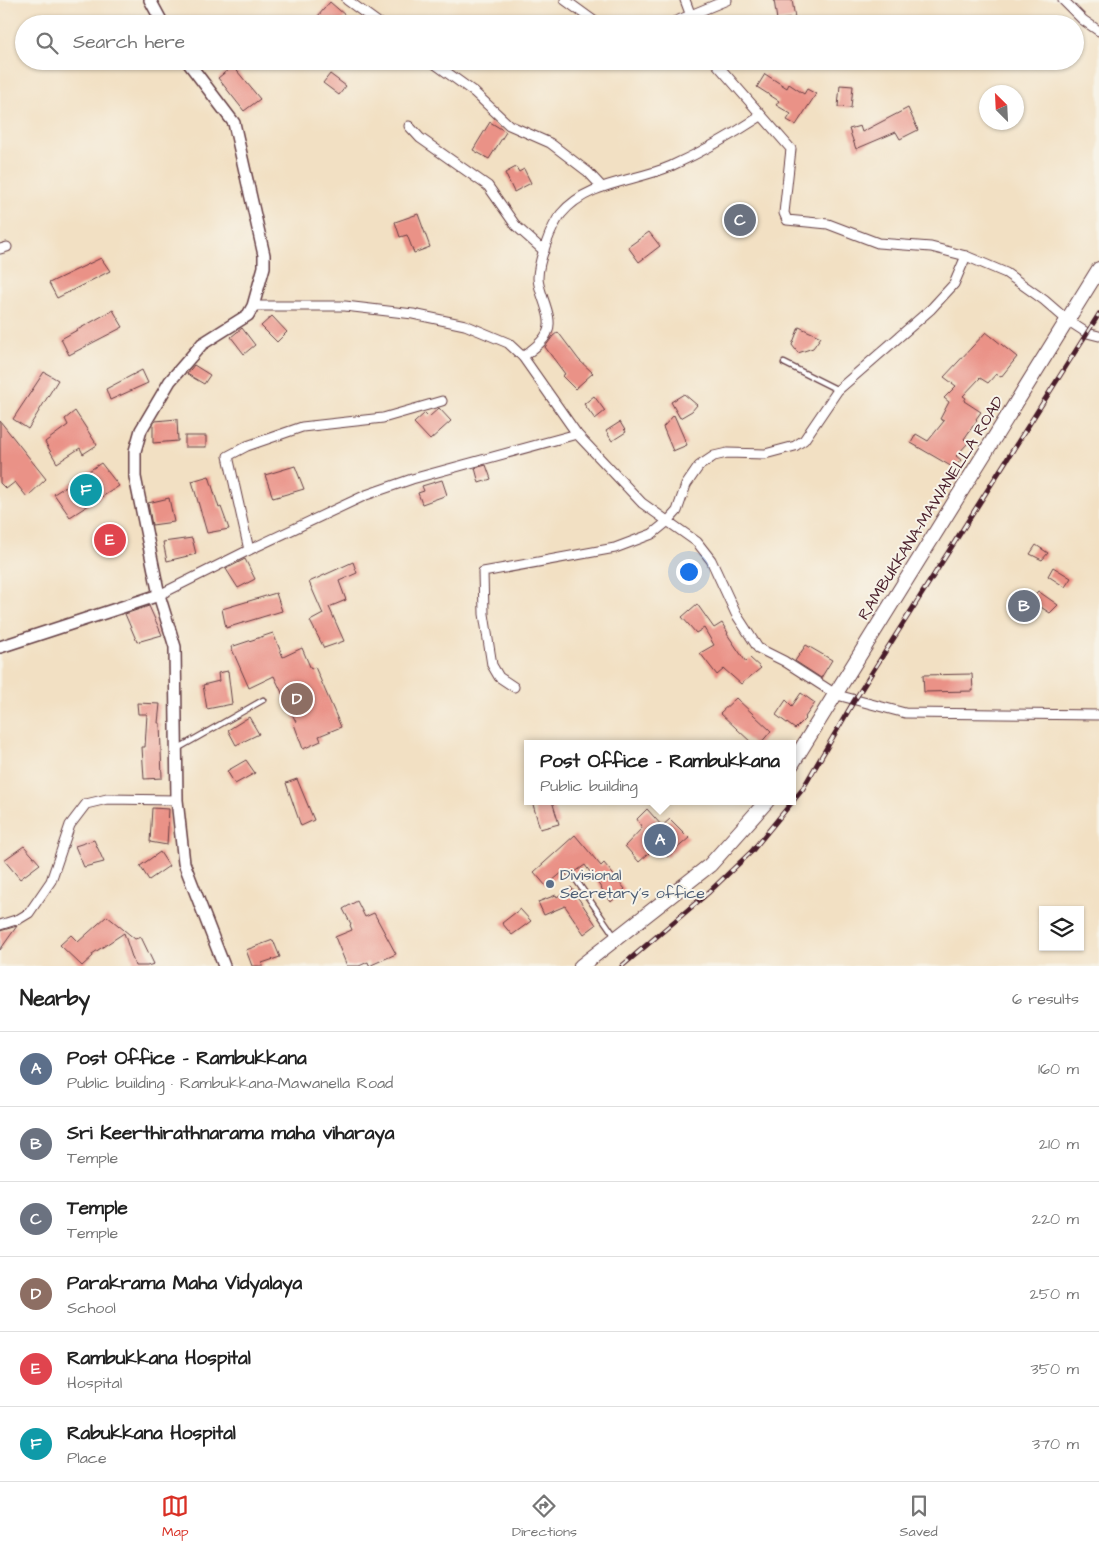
<!DOCTYPE html>
<html lang="en">
<head>
<meta charset="utf-8">
<style>
  body { margin:0; font-family:"Architects Daughter",sans-serif; background:#f2f2f2; color:#222 }
  .controls { position:absolute; right:15px; bottom:15px; display:grid; overflow:hidden; border-radius:0px; box-shadow:0 1px 4px #0004 }
  .controls button { width:45px; height:45px; display:grid; place-items:center; padding:0; border:0; border-bottom:1px solid #e0e0e0; background:#fff; color:#222; font:25px sans-serif }
  .compass { position:absolute; left:979px; top:85px; width:45px; height:45px; border-radius:50%; background:#fff; box-shadow:0 1px 4px #0004; rotate:336deg }
  .you { position:absolute; left:688px; top:571px; width:18px; height:18px; margin:-12px; border:4px solid #fff; border-radius:50%; background:#1a73e8; box-shadow:0 0 0 8px #1a73e833 }
  .badge { display:grid; place-items:center; width:32px; height:32px; border-radius:50%; background:#d93025; color:#fff; font-size:16px; font-weight:700 }
  .pin { position:absolute; translate:-50% -50%; border:2px solid #fff; box-shadow:0 1px 5px #0006 }
  .popup { position:absolute; left:524px; top:740px; width:272px; height:65px; box-sizing:border-box; display:grid; place-content:center; border-radius:0px; background:#fff; filter:drop-shadow(0 1px 4px #0005); font-size:16px; white-space:nowrap; color:#767676 }
  .popup b { font-size:19px; color:#222 }
  .popup::after { content:''; position:absolute; left:50%; top:100%; margin-left:-10px; border:10px solid transparent; border-top-color:#fff }
  .list { margin:0; padding:0; list-style:none }
  h2 { display:flex; justify-content:space-between; align-items:center; height:65px; margin:0; padding:0 20px; font-size:21px }
  h2 small { font-size:16px; font-weight:400; color:#767676 }
  .list li { display:grid; grid-template-columns:32px 1fr auto; gap:15px; align-items:center; box-sizing:border-box; height:75px; padding:0 20px; border-top:1px solid #e0e0e0 }
  .list b { display:block; font-size:19px; white-space:nowrap }
  .list p { margin:0; font-size:16px; white-space:nowrap; color:#767676 }
  .list em { font-size:16px; font-style:normal; color:#767676 }
  .icon { flex:none; width:28px; height:28px; fill:none; stroke:currentColor; stroke-width:2; stroke-linecap:round; stroke-linejoin:round }
  .map { position:relative; flex:none; width:1099px; height:966px; overflow:hidden }
  .search { position:absolute; background:#fff; box-shadow:0 1px 4px #0004; left:15px; right:15px; top:15px; height:55px; display:flex; align-items:center; gap:12px; box-sizing:border-box; padding:0 18px; border-radius:28px; color:#767676; font-size:19px }
  .sheet { height:515px; background:#fff }
  nav { display:flex; justify-content:space-around; align-items:center; box-sizing:border-box; height:70px; border-top:1px solid #e0e0e0; background:#fff; font-size:14px; color:#767676 }
  nav a { display:grid; justify-items:center; gap:2px }
  nav .on { color:#d93025 }
  .map>svg:first-child { display:block }
</style>
</head>
<body>
<div class="map">
<svg width="1099" height="966" viewBox="0 0 1099 966">
  <rect width="100%" height="100%" fill="#f7f3e8"/>
  <filter id="ink" filterUnits="userSpaceOnUse"><feTurbulence type="fractalNoise" baseFrequency=".02" numOctaves="2"/><feDisplacementMap in="SourceGraphic" scale="10" xChannelSelector="R" yChannelSelector="G"/><feConvolveMatrix kernelMatrix="1 2 1 2 8 2 1 2 1" color-interpolation-filters="sRGB"/></filter>
  <filter id="wash" filterUnits="userSpaceOnUse"><feTurbulence type="fractalNoise" baseFrequency=".0096" numOctaves="4" result="noise"/><feDisplacementMap in="SourceGraphic" scale="20" xChannelSelector="R" yChannelSelector="G"/><feGaussianBlur stdDeviation="1.12" result="paint"/><feColorMatrix in="noise" values="0 0 0 0 0 0 0 0 0 0 0 0 0 0 0 0 0 1.4 0 .05"/><feComposite in="paint" operator="in"/></filter>
  <g filter="url(#wash)">
    <rect width="100%" height="100%" fill="#f2e0c3"/>
    <g id="blocks">
      <!-- building -->
      <g fill="#ea9287">
        <path d="M774 0H792L795 18 777 20Z"/>
        <path d="M330 2 346 16 339 24H327L318 16Z"/>
        <path d="M233 66 260 99 244 111 218 78Z"/>
        <path d="M330 74 346 86 339 95 323 83Z"/>
        <path d="M765 74 787 88 789 84 804 94 807 89 816 94 796 125 787 120 791 114 776 105 779 101 757 87Z"/>
        <path d="M840 85 853 86 851 108 838 107Z"/>
        <path d="M908 108 918 130 900 139 896 132 856 149 849 129 860 126 862 132Z"/>
        <path d="M490 122 506 132 489 159 473 150Z"/>
        <path d="M516 167 519 172 524 169 531 183 514 192 505 173Z"/>
        <path d="M418 214 430 247 414 253 407 235 400 237 395 222Z"/>
        <path d="M649 232 660 246 639 262 628 247Z"/>
        <path d="M101 258 110 271 57 298 49 283Z"/>
        <path d="M113 310 123 327 69 355 61 339Z"/>
        <path d="M272 316 287 332 277 342 261 326Z"/>
        <path d="M799 327 821 337 813 348 798 353 792 345Z"/>
        <path d="M242 328 255 345 244 354 231 337Z"/>
        <path d="M558 332 579 360 593 373 575 389 562 376 565 374 545 347 553 336Z"/>
        <path d="M986 332 1017 357 1001 377 996 374 988 383 980 378 963 396 966 398 964 401 981 412 976 419 977 420 964 439 969 442 956 456 961 460 954 468 911 443 916 434 928 441 944 421 940 419 949 402 944 398 956 386 944 377Z"/>
        <path d="M194 365 210 375 204 384 187 374Z"/>
        <path d="M142 370 148 383 110 400 106 389Z"/>
        <path d="M44 372 58 380 28 429 13 419Z"/>
        <path d="M684 394 697 405 692 411 680 418 671 402Z"/>
        <path d="M594 396 605 411 595 419 584 404Z"/>
        <path d="M439 408 451 421 430 440 414 423 425 413 429 417Z"/>
        <path d="M75 411 97 445 83 454 80 448 57 463 45 442 68 425 65 419Z"/>
        <path d="M674 415 687 445 673 451 663 427Z"/>
        <path d="M177 419 178 441 153 443V425L155 421Z"/>
        <path d="M0 421 46 479 27 497 15 482 6 489 0 483Z"/>
        <path d="M620 422 626 432 612 441 606 431Z"/>
        <rect x="185" y="436" width="21" height="11"/>
        <path d="M101 463 119 486 70 517 54 494Z"/>
        <path d="M486 465 491 479 479 483 475 468Z"/>
        <path d="M295 466 304 489 273 498 265 475Z"/>
        <path d="M209 476 219 508 221 507 229 529 207 533 192 481Z"/>
        <path d="M442 480 447 495 422 504 418 493 424 491 422 486Z"/>
        <path d="M169 498 174 522 152 525 148 503Z"/>
        <path d="M192 538 196 554 167 561 163 542Z"/>
        <path d="M1036 545 1048 553 1042 560 1030 554Z"/>
        <path d="M245 559 255 579 238 588 226 569Z"/>
        <path d="M353 562 357 573 339 581 346 600 329 607 344 641 324 648 310 621 323 614 309 582Z"/>
        <path d="M1053 567 1071 578 1065 587 1048 576Z"/>
        <path d="M1038 591 1058 605 1050 613 1030 600Z"/>
        <path d="M276 593 282 611 226 628 222 609Z"/>
        <path d="M697 604 714 628 722 623 728 633 727 634 746 662 750 658 761 668 741 684 724 669 717 675 700 653 714 645 704 628 696 633 682 617Z"/>
        <path d="M149 606 162 635 137 642 125 614Z"/>
        <path d="M273 633 283 657 302 648 311 669 315 667 341 727 319 736 321 741 303 749 294 724 296 722 274 676 249 688 231 647Z"/>
        <path d="M806 645 832 660 821 678 795 661Z"/>
        <path d="M228 671 232 704 207 709 203 685 219 681 218 673Z"/>
        <path d="M972 674 973 691 924 692 923 675Z"/>
        <path d="M801 693 815 703 805 717 806 718 795 729 776 715 786 700 792 706Z"/>
        <path d="M736 698 771 731 760 744H753L720 713Z"/>
        <path d="M137 703 160 704 158 723H160L162 778 144 779 142 747H145L147 714H138Z"/>
        <path d="M249 717 259 734 236 745 228 730Z"/>
        <path d="M246 760 255 773 235 784 227 771Z"/>
        <path d="M297 779 314 820 301 826 286 783Z"/>
        <path d="M532 801H552L559 824 540 829Z"/>
        <path d="M152 808 169 809 167 845 150 842Z"/>
        <path d="M647 809 662 826 670 819 689 838 667 857 657 846 639 862 625 846 642 828 637 819Z"/>
        <path d="M575 835 601 866 604 863 625 889 611 902 585 865 568 877 564 871 546 886 534 872Z"/>
        <path d="M94 840 104 862 84 867 75 846Z"/>
        <path d="M24 846 40 864 20 879 4 860Z"/>
        <path d="M160 852 169 866 149 880 140 866Z"/>
        <path d="M571 887 596 925 584 934 565 906 544 915 538 902 556 895 557 897Z"/>
        <path d="M357 901 365 917 374 913 396 954 369 966 368 962 359 966H347L335 937 352 930 350 925 351 924 343 909Z"/>
        <path d="M520 909 531 921 512 935 502 923Z"/>
        <path d="M107 916 135 939 141 937 154 964 147 966H135L124 933 92 954 93 956 82 966 60 945 71 935 78 942Z"/>
        <path d="M17 926 0 950V931Z"/>
        <path d="M273 940 280 957 262 963 263 966H252L246 950Z"/>
      </g>
    </g>
  </g>
  <g filter="url(#ink)">
    <use href="#blocks" fill-opacity="0" stroke="#633c42" stroke-width="1"/>
    <g fill="none" stroke-linecap="round" stroke-linejoin="round">
      <!-- service casing -->
      <g stroke="#633c42" stroke-width="7">
        <g id="service">
          <path d="M784 363 838 390"/>
          <path d="M177 749 263 700"/>
          <path d="M574 877 616 938"/>
        </g>
      </g>
      <!-- minor casing -->
      <g stroke="#633c42" stroke-width="11">
        <g id="minor">
          <path d="M347 0 380 24"/>
          <path d="M565 0 598 24"/>
          <path d="M685 0 694 24"/>
          <path d="M1063 0 1083 20 1099 31"/>
          <path d="M669 24 727 0"/>
          <path d="M431 61 474 92 509 125 550 143 588 172 602 187"/>
          <path d="M714 61 791 149 784 213 787 220 828 224 878 243 931 247 966 256 1006 273 1044 300 1067 320 1087 333 1099 336"/>
          <path d="M409 126 420 138 488 186 516 226 544 251"/>
          <path d="M0 249 7 247"/>
          <path d="M253 306H345L413 314 465 325 508 343 523 357 577 434 642 503 697 542 711 560 736 614 758 648 784 661 837 695 905 713 1099 715"/>
          <path d="M523 357C531 350 543 343 547 333 555 318 538 293 538 278 538 262 551 226 561 214 588 181 635 182 671 166 702 152 732 135 761 116"/>
          <path d="M249 550 228 456 247 446 302 427 383 418 442 401"/>
          <path d="M159 595 249 550 366 495 412 479 577 434"/>
          <path d="M514 687 499 677 492 665 484 614 483 572 615 548 652 534 668 521 677 511 686 485 699 466 714 456 727 453 765 454 795 446 804 440 838 390 931 309 954 284 966 256"/>
          <path d="M0 925 19 919 29 913 51 881 70 825 86 804 107 799 177 800"/>
        </g>
      </g>
      <!-- tertiary casing -->
      <g stroke="#633c42" stroke-width="14">
        <g id="tertiary">
          <path d="M150 0 163 24"/>
          <path d="M187 61 234 123 264 255V267L253 306 248 315 202 344 170 381 141 430 135 451V477L159 595 175 647 177 800 184 863 224 966"/>
          <path d="M0 647 159 595"/>
        </g>
      </g>
      <!-- primary casing -->
      <g stroke="#633c42" stroke-width="16">
        <g id="primary">
          <path d="M792 764 1099 269"/>
          <path d="M581 966 710 865 767 801"/>
        </g>
      </g>
      <!-- service -->
      <use href="#service" stroke="#fff" stroke-width="4.5"/>
      <!-- minor -->
      <use href="#minor" stroke="#fff" stroke-width="9"/>
      <!-- tertiary -->
      <use href="#tertiary" stroke="#fff" stroke-width="11"/>
      <!-- primary -->
      <use href="#primary" stroke="#fff" stroke-width="14"/>
      <!-- rail casing -->
      <g stroke="#4a1f2b" stroke-width="5">
        <path id="rail" d="M622 966 709 892 752 851 802 790 854 701 1099 314"/>
      </g>
      <!-- rail -->
      <use href="#rail" stroke="#f7f3e8" stroke-width="3" stroke-dasharray="9" stroke-linecap="butt"/>
    </g>
  </g>
  <!-- markers -->
  <circle fill="#5c6f8a" stroke="#f7f3e8" stroke-width="2" cx="550" cy="884" r="5"/>
  <g text-anchor="middle" dominant-baseline="central" stroke-width="4" stroke-linejoin="round" paint-order="stroke">
    <!-- street labels -->
    <g font-size="16" fill="#4a1f2b" stroke="#f7f3e8">
      <text transform="translate(931 508) rotate(-58)">RAMBUKKANA-MAWANELLA ROAD</text>
    </g>
    <!-- service labels -->
    <g font-size="16" fill="#4e5e75" stroke="#f7f3e8" text-anchor="start">
      <text x="560" y="875">Divisional<tspan x="560" dy="18">Secretary's office</tspan></text>
    </g>
  </g>
</svg>
<div class="controls">
<button><svg class="icon" aria-label="layers" viewBox="0 0 24 24"><path d="M12 4l9 5-9 5-9-5zM3 14l9 5 9-5"/></svg></button>
</div>
<svg class="compass" viewBox="-18 -18 36 36"><path d="M0-13l5 13h-10z" fill="#e53935"/><path d="M0 13l5-13h-10z" fill="#767676"/></svg>
<div class="you"></div>
<div class="pin badge" style="left:660px;top:840px;background:#5c6f8a">A</div>
<div class="popup"><b>Post Office - Rambukkana</b>Public building</div>
<div class="pin badge" style="left:1024px;top:606px;background:#6b7280">B</div>
<div class="pin badge" style="left:740px;top:220px;background:#6b7280">C</div>
<div class="pin badge" style="left:297px;top:699px;background:#8d6e63">D</div>
<div class="pin badge" style="left:110px;top:540px;background:#e0444e">E</div>
<div class="pin badge" style="left:86px;top:490px;background:#0f9aa8">F</div>
<div class="search"><svg class="icon" aria-label="search" viewBox="0 0 24 24"><circle cx="10" cy="10" r="6"/><path d="M15 15l6 6"/></svg>Search here</div>
</div>
<section class="sheet">
<h2>Nearby<small>6 results</small></h2>
<ul class="list">
<li><span class="badge" style="background:#5c6f8a">A</span><div><b>Post Office - Rambukkana</b><p>Public building · Rambukkana-Mawanella Road</p></div><em>160 m</em></li>
<li><span class="badge" style="background:#6b7280">B</span><div><b>Sri Keerthirathnarama maha viharaya</b><p>Temple</p></div><em>210 m</em></li>
<li><span class="badge" style="background:#6b7280">C</span><div><b>Temple</b><p>Temple</p></div><em>220 m</em></li>
<li><span class="badge" style="background:#8d6e63">D</span><div><b>Parakrama Maha Vidyalaya</b><p>School</p></div><em>250 m</em></li>
<li><span class="badge" style="background:#e0444e">E</span><div><b>Rambukkana Hospital</b><p>Hospital</p></div><em>350 m</em></li>
<li><span class="badge" style="background:#0f9aa8">F</span><div><b>Rabukkana Hospital</b><p>Place</p></div><em>370 m</em></li>
</ul>
</section>
<nav>
<a class="on"><svg class="icon" aria-label="map" viewBox="0 0 24 24"><path d="M3 6l6-2 6 2 6-2v14l-6 2-6-2-6 2zM9 4v14M15 6v14"/></svg>Map</a>
<a><svg class="icon" aria-label="directions" viewBox="0 0 24 24"><path d="M12 3l9 9-9 9-9-9zM9 14v-3h6M13 9l2 2-2 2"/></svg>Directions</a>
<a><svg class="icon" aria-label="saved" viewBox="0 0 24 24"><path d="M7 4h10v16l-5-4-5 4z"/></svg>Saved</a>
</nav>
</body>
</html>
